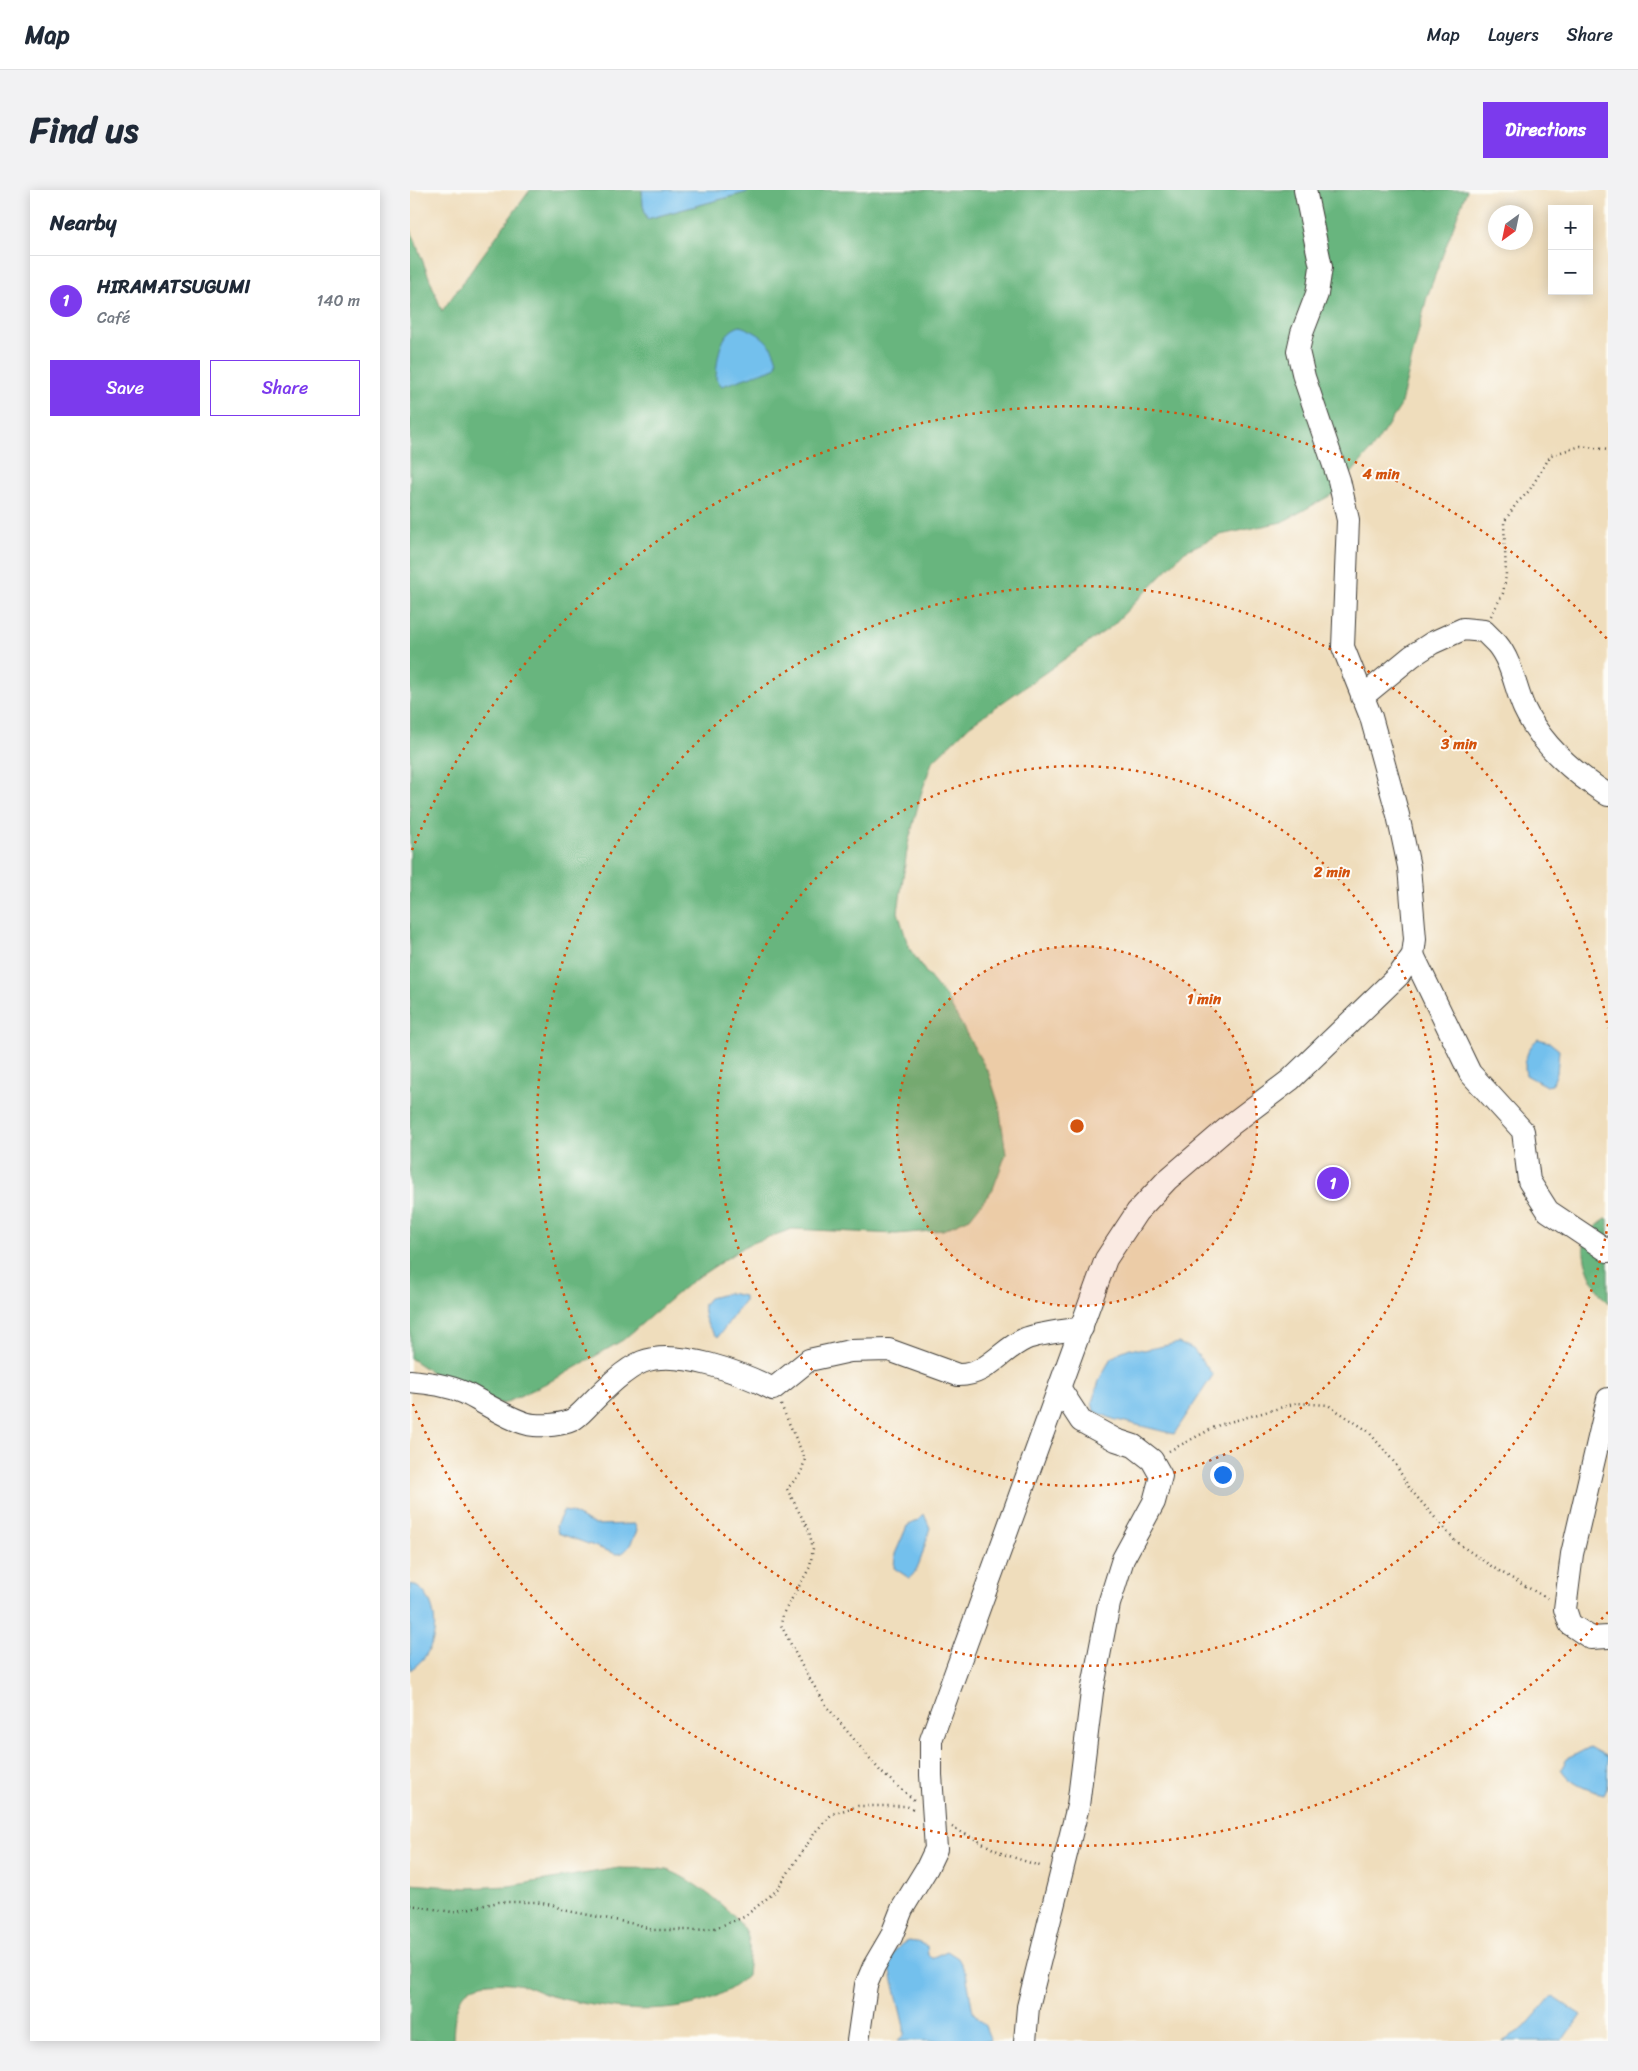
<!DOCTYPE html>
<html lang="en">
<head>
<meta charset="utf-8">
<style>
  body { margin:0; font-family:Sriracha,sans-serif; background:#f2f2f3; color:#1f2937 }
  .controls { position:absolute; right:15px; top:15px; display:grid; overflow:hidden; border-radius:0px; box-shadow:0 2px 12px #0003 }
  .controls button { width:45px; height:45px; display:grid; place-items:center; padding:0; border:0; border-bottom:1px solid #e0e1e3; background:#fff; color:#1f2937; font:25px sans-serif }
  .compass { position:absolute; left:1078px; top:15px; width:45px; height:45px; border-radius:50%; background:#fff; box-shadow:0 2px 12px #0003; rotate:213deg }
  .you { position:absolute; left:812px; top:1284px; width:18px; height:18px; margin:-12px; border:4px solid #fff; border-radius:50%; background:#1a73e8; box-shadow:0 0 0 8px #1a73e833 }
  .badge { display:grid; place-items:center; width:32px; height:32px; border-radius:50%; background:#7c3aed; color:#fff; font-size:16px; font-weight:700 }
  .pin { position:absolute; translate:-50% -50%; border:2px solid #fff; box-shadow:0 1px 5px #0006 }
  .list { margin:0; padding:0; list-style:none }
  h2 { display:flex; justify-content:space-between; align-items:center; height:65px; margin:0; padding:0 20px; font-size:21px }
  h2 small { font-size:16px; font-weight:400; color:#747a83 }
  .list li { display:grid; grid-template-columns:32px 1fr auto; gap:15px; align-items:center; box-sizing:border-box; height:90px; padding:0 20px; border-top:1px solid #e0e1e3 }
  .list b { display:block; font-size:19px; white-space:nowrap }
  .list p { margin:0; font-size:16px; white-space:nowrap; color:#747a83 }
  .list em { font-size:16px; font-style:normal; color:#747a83 }
  .actions { display:flex; gap:10px; padding:15px 20px }
  .actions a { flex:1; padding:11px 0; border:1px solid #7c3aed; border-radius:0px; text-align:center; font-size:18px; color:#7c3aed }
  .actions .main { background:#7c3aed; color:#fff }
  .map { position:relative; flex:none; width:1198px; height:1851px; overflow:hidden; border-radius:0px }
  header { display:flex; align-items:center; gap:30px; box-sizing:border-box; height:70px; padding:0 25px; background:#fff; border-bottom:1px solid #e0e1e3 }
  header strong { font-size:24px }
  nav { display:flex; gap:28px; margin-inline-start:auto; font-size:18px }
  .intro { display:flex; align-items:center; justify-content:space-between; box-sizing:border-box; height:120px; padding:0 30px }
  h1 { margin:0; font-size:35px }
  .button { padding:12px 22px; border-radius:0px; background:#7c3aed; color:#fff; font-size:18px; font-weight:700 }
  main { display:flex; gap:30px; padding:0 30px }
  aside { flex:1; background:#fff; border-radius:0px; box-shadow:0 2px 12px #0003 }
  .map>svg:first-child { display:block }
</style>
</head>
<body>
<header>
<strong>Map</strong>
<nav><a>Map</a><a>Layers</a><a>Share</a></nav>
</header>
<div class="intro"><h1>Find us</h1><a class="button">Directions</a></div>
<main>
<aside>
<h2>Nearby<small></small></h2>
<ul class="list">
<li><span class="badge">1</span><div><b>HIRAMATSUGUMI</b><p>Café</p></div><em>140 m</em></li>
</ul>
<div class="actions"><a class="main">Save</a><a>Share</a></div>
</aside>
<div class="map">
<svg width="1198" height="1851" viewBox="0 0 1198 1851">
  <rect width="100%" height="100%" fill="#fdfcf7"/>
  <filter id="ink" filterUnits="userSpaceOnUse"><feTurbulence type="fractalNoise" baseFrequency=".02" numOctaves="2"/><feDisplacementMap in="SourceGraphic" scale="10" xChannelSelector="R" yChannelSelector="G"/><feConvolveMatrix kernelMatrix="1 2 1 2 8 2 1 2 1" color-interpolation-filters="sRGB"/></filter>
  <filter id="wash" filterUnits="userSpaceOnUse"><feTurbulence type="fractalNoise" baseFrequency=".0096" numOctaves="4" result="noise"/><feDisplacementMap in="SourceGraphic" scale="20" xChannelSelector="R" yChannelSelector="G"/><feGaussianBlur stdDeviation="1.12" result="paint"/><feColorMatrix in="noise" values="0 0 0 0 0 0 0 0 0 0 0 0 0 0 0 0 0 1.4 0 .05"/><feComposite in="paint" operator="in"/></filter>
  <g filter="url(#wash)">
    <rect width="100%" height="100%" fill="#efddbc"/>
    <!-- forest -->
    <g fill="#68b57e" stroke="#42684d">
      <path d="M120 0H232L233 15 237 29 338 2V0H1057L1017 107 990 217 965 255 925 303 872 332 810 345 775 361 702 436 560 535 522 572 511 604 498 654 488 722 499 758 517 784 536 807 579 884 589 915 596 964 583 999 560 1028 533 1040 486 1044 382 1039 337 1055 278 1094 213 1150 149 1187 93 1214 48 1200 0 1168V38L32 121Z"/>
      <path d="M1196 1029H1198V1113C1186 1102 1169 1068 1175 1052 1178 1042 1187 1035 1196 1029Z"/>
      <path d="M209 1678C224 1679 241 1677 256 1680 276 1684 333 1727 338 1747 341 1759 338 1773 337 1786 287 1833 202 1822 141 1806 130 1803 119 1796 108 1794 95 1792 75 1791 63 1797 44 1806 44 1833 43 1851H0V1694L56 1698 99 1696Z"/>
    </g>
    <!-- water -->
    <g fill="#73c0ed" stroke="#486e84">
      <path d="M232 0H338V2L237 29 233 15Z"/>
      <path d="M330 136C348 142 363 152 367 172L365 178 312 196 306 189C307 170 309 142 330 136Z"/>
      <path d="M1128 849 1139 852 1149 860 1147 883 1142 895 1136 896 1116 885C1113 873 1117 857 1128 849Z"/>
      <path d="M319 1103 334 1106V1111L308 1147C298 1139 292 1126 294 1114L299 1108Z"/>
      <path d="M768 1153 783 1159 803 1185 764 1244 703 1229 684 1221 682 1212 690 1188 700 1170 710 1162 720 1158 734 1160Z"/>
      <path d="M153 1321 160 1322 185 1335 225 1334 227 1341C222 1350 218 1365 206 1364L148 1343 146 1336Z"/>
      <path d="M514 1324 520 1338C515 1352 510 1382 499 1388L484 1378 485 1364 497 1336 508 1330Z"/>
      <path d="M0 1394C26 1400 31 1443 17 1463 14 1469 6 1476 0 1480Z"/>
      <path d="M1180 1557 1198 1567 1197 1598 1194 1604C1177 1600 1160 1594 1151 1579L1157 1569Z"/>
      <path d="M498 1751 507 1752 517 1756 518 1765 521 1768 537 1761 548 1768 556 1783 563 1822 575 1836 581 1851H487L494 1845V1837L479 1774C482 1765 488 1754 498 1751Z"/>
      <path d="M1142 1806 1171 1825 1153 1851H1092L1114 1838Z"/>
    </g>
  </g>
  <g filter="url(#ink)">
    <g fill="none" stroke-linecap="round" stroke-linejoin="round">
      <!-- minor casing -->
      <g stroke="#3c3934" stroke-width="24">
        <g id="minor">
          <path d="M952 507 1002 466 1022 453 1053 439 1074 441C1078 445 1083 450 1087 454 1102 472 1105 498 1114 518 1132 556 1164 583 1198 605"/>
          <path d="M1003 765 1060 883 1113 941 1119 991 1138 1021 1198 1061"/>
          <path d="M0 1191C20 1193 37 1195 55 1203 73 1212 106 1234 124 1235 135 1236 151 1235 162 1230 168 1227 174 1220 179 1215 193 1201 213 1180 232 1172 267 1158 332 1183 363 1199L399 1170 440 1161 479 1160 548 1185C576 1186 591 1160 615 1149 628 1143 656 1141 672 1138"/>
          <path d="M1198 1209 1162 1364 1155 1419 1160 1434 1181 1448 1198 1447"/>
          <path d="M448 1851 456 1795 464 1776 481 1747 492 1719 517 1678 526 1659 521 1585V1550L696 1069 727 1022 757 990 822 934 880 890 989 785 1003 765 1005 749 999 677 988 625 961 527 933 457 938 330 929 290 894 187 888 161 892 143 907 104 911 77 895 0"/>
          <path d="M615 1851 618 1817 668 1616 682 1502 699 1414 713 1369 744 1312 751 1286 742 1270 724 1256 706 1250 671 1231 650 1199"/>
        </g>
      </g>
      <!-- path -->
      <g stroke="#3c3934" stroke-width="2.5" stroke-dasharray="1 4" stroke-linecap="butt">
        <path d="M1081 426 1093 403 1096 386 1094 332 1106 314 1119 301 1141 265 1171 256 1198 260"/>
        <path d="M371 1215 395 1269 391 1283 377 1299 399 1341 403 1358 400 1377 373 1424 371 1435 394 1480 418 1518 471 1582 504 1610"/>
        <path d="M759 1261 809 1235 859 1221 887 1213 918 1215 958 1241 984 1272 1000 1299 1046 1352 1084 1378 1138 1409"/>
        <path d="M542 1637 593 1664 633 1677"/>
        <path d="M0 1715 42 1722 89 1712H125L143 1715 153 1720 230 1735 242 1740H287L305 1738 334 1727 366 1701 406 1641 422 1624 448 1616H496L506 1620"/>
      </g>
      <!-- minor -->
      <use href="#minor" stroke="#fff" stroke-width="22"/>
    </g>
  </g>
  <!-- distance rings -->
  <circle cx="667" cy="936" r="180" fill="#d4530e" fill-opacity=".12"/>
  <g fill="none" stroke="#d4530e" stroke-width="2.5" stroke-dasharray="2.5 5">
    <circle cx="667" cy="936" r="180"/>
    <circle cx="667" cy="936" r="360"/>
    <path d="M1198 1034A540 540 0 1 1 1198 838"/>
    <path d="M1198 1422A720 720 0 0 1 2 1212M2 660A720 720 0 0 1 1198 450"/>
  </g>
  <circle cx="667" cy="936" r="8" fill="#d4530e" stroke="#fdfcf7" stroke-width="2.5"/>
  <g font-size="15" text-anchor="middle" font-weight="bold" fill="#d4530e" stroke="#fdfcf7" stroke-width="4" stroke-linejoin="round" paint-order="stroke">
    <text x="971" y="289">4 min</text>
    <text x="1049" y="559">3 min</text>
    <text x="922" y="687">2 min</text>
    <text x="794" y="814">1 min</text>
  </g>
</svg>
<div class="controls">
<button>+</button>
<button>−</button>
</div>
<svg class="compass" viewBox="-18 -18 36 36"><path d="M0-13l5 13h-10z" fill="#e53935"/><path d="M0 13l5-13h-10z" fill="#747a83"/></svg>
<div class="you"></div>
<div class="pin badge" style="left:923px;top:993px">1</div>
</div>
</main>
</body>
</html>
